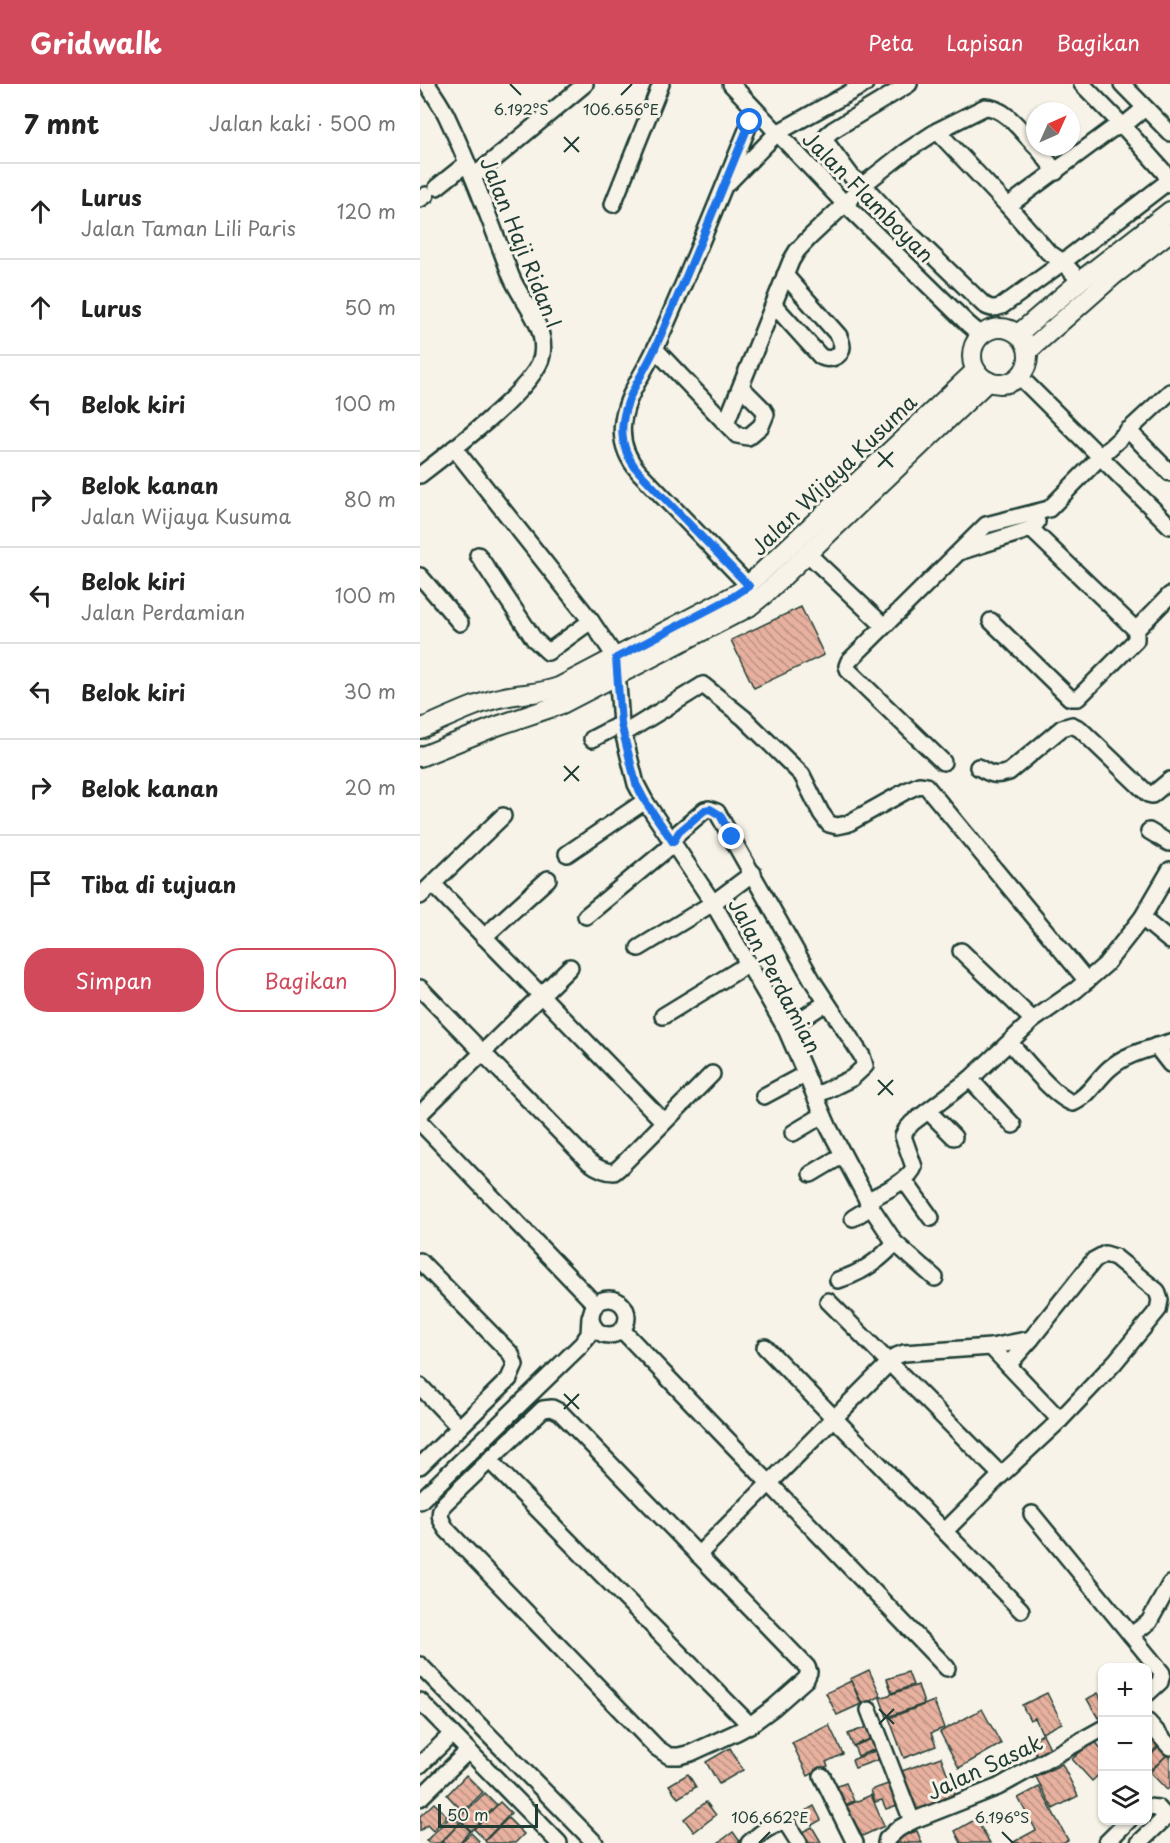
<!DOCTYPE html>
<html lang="id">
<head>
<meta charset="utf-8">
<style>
  body { margin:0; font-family:"Playpen Sans",sans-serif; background:#f2f2f2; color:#222 }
  .controls { position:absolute; right:18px; bottom:18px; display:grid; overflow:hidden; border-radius:12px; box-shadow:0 2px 4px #0004 }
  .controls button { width:54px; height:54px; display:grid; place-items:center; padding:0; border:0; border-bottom:2px solid #e0e0e0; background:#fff; color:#222; font:30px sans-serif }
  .compass { position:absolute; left:606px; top:18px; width:54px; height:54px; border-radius:50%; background:#fff; box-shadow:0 2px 4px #0004; rotate:45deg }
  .scale { position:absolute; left:18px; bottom:15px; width:100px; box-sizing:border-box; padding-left:6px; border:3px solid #1f3d34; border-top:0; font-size:16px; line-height:21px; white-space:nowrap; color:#1f3d34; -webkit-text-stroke:4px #f7f3e8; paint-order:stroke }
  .stop { position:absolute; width:18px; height:18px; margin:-14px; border:4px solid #1a73e8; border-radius:50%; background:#fff }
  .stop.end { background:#1a73e8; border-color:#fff; box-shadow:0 2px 6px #0008 }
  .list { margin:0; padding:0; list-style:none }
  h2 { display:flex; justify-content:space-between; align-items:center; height:78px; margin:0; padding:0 24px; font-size:26px }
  h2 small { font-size:20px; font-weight:400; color:#767676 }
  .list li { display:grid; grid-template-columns:39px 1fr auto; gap:18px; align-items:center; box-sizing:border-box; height:96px; padding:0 24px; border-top:2px solid #e0e0e0 }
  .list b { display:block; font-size:22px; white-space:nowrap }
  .list p { margin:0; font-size:20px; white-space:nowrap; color:#767676 }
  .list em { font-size:20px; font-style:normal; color:#767676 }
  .actions { display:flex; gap:12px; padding:18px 24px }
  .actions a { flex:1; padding:14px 0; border:2px solid #d1495b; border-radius:24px; text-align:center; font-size:21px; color:#d1495b }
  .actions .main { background:#d1495b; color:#fff }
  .icon { flex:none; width:33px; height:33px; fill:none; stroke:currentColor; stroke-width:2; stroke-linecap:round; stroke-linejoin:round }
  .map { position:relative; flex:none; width:750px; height:1759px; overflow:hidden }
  header { display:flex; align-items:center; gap:36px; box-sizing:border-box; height:84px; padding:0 30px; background:#d1495b; color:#fff }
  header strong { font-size:28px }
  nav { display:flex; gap:33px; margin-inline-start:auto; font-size:21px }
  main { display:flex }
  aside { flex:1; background:#fff }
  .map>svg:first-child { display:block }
</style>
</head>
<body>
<header>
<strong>Gridwalk</strong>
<nav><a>Peta</a><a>Lapisan</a><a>Bagikan</a></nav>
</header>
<main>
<aside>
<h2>7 mnt<small>Jalan kaki · 500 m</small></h2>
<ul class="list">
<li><svg class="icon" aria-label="ahead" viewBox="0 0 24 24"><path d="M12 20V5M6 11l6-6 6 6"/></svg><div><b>Lurus</b><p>Jalan Taman Lili Paris</p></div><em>120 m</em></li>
<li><svg class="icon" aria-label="ahead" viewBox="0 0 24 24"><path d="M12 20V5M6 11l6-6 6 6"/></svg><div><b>Lurus</b></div><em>50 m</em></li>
<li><svg class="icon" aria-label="left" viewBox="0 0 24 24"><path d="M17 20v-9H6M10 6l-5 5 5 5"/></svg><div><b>Belok kiri</b></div><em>100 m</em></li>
<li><svg class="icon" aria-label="right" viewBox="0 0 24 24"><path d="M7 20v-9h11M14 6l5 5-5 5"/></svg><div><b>Belok kanan</b><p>Jalan Wijaya Kusuma</p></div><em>80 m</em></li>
<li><svg class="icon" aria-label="left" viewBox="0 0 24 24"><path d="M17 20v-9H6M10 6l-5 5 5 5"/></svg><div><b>Belok kiri</b><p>Jalan Perdamian</p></div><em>100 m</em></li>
<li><svg class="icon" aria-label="left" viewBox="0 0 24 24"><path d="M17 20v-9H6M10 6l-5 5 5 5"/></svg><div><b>Belok kiri</b></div><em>30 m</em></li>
<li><svg class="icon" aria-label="right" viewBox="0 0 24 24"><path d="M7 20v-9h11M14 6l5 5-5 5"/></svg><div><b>Belok kanan</b></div><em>20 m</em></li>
<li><svg class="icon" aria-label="arrive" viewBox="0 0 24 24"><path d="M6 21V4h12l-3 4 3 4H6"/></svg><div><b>Tiba di tujuan</b></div></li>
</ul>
<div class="actions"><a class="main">Simpan</a><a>Bagikan</a></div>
</aside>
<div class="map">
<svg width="750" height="1759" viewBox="0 0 750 1759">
  <defs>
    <pattern id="building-back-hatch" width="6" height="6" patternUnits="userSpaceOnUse" patternTransform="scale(1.5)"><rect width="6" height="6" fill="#e8b19f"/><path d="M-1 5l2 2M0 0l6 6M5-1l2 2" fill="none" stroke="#bb9182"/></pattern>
  </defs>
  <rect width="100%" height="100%" fill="#f7f3e8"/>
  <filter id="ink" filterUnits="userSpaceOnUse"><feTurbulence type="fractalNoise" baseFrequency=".0167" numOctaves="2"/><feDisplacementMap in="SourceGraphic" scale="12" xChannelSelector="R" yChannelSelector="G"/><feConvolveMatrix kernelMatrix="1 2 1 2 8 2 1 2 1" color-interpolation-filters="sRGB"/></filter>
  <g filter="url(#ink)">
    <!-- building -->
    <g fill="url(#building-back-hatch)" stroke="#1f3d34" stroke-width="1.5">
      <path d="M381 523 404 571 334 604 311 556Z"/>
      <path d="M449 1586 461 1612 443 1621 430 1595Z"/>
      <path d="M488 1588 493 1601 472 1609 467 1595Z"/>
      <path d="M431 1597 441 1620 417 1631 406 1609Z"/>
      <path d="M498 1601 504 1620 467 1633 460 1614Z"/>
      <path d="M627 1609 642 1639 622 1649 615 1634 610 1636 602 1621Z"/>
      <path d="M678 1609 682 1617V1632L678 1634 667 1615Z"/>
      <path d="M514 1617 524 1644 511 1649 516 1662 484 1674 469 1634Z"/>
      <path d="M562 1625 581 1660 539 1684 520 1648Z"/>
      <path d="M409 1641 423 1670 406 1678 408 1682 388 1692 372 1659Z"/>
      <path d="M452 1641 457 1652 433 1662 428 1650Z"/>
      <path d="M735 1649 743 1657 728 1672V1656Z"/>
      <path d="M623 1650 632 1668 619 1675 610 1657Z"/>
      <path d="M457 1653 461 1663 438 1672 434 1662Z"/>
      <path d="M674 1656 682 1666V1688L672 1697 652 1675Z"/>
      <path d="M741 1661 749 1669 732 1685 728 1681V1674Z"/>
      <path d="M310 1664 323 1686 299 1700 286 1678Z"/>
      <path d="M462 1664 466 1673 435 1684 432 1676Z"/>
      <path d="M747 1671 750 1674V1703L747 1706 730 1688Z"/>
      <path d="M521 1673 537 1716 499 1730 482 1687Z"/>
      <path d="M642 1680 658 1712 633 1725 616 1693Z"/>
      <path d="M268 1690 276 1703 258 1714 249 1701Z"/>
      <path d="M46 1691 63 1708 43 1728 27 1711Z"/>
      <path d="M474 1698 483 1719 466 1725 462 1716 455 1718 451 1706Z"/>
      <path d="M426 1699 434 1717 423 1722 415 1703Z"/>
      <path d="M619 1703 648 1756 642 1759H592L616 1746 598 1714Z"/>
      <path d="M65 1709 77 1721 51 1747 39 1734Z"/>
      <path d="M451 1711 464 1742 438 1754 424 1723Z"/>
      <path d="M80 1718 91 1729 65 1756 54 1745Z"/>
      <path d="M286 1718 296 1731 274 1748 264 1735Z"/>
      <path d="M14 1719 27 1732 13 1747 7 1741 0 1747V1732Z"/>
      <path d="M394 1722 401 1736 392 1741 385 1727Z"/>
      <path d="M32 1731 40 1739 20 1759H9L6 1757Z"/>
      <path d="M88 1734 104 1750 95 1759H67L65 1757Z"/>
      <path d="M556 1735 570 1759H541L535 1747Z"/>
      <path d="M41 1738 50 1747 39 1759H21Z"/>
      <path d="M392 1743 401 1758 400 1759H388L382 1748Z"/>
      <path d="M497 1747 502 1759H471L470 1756Z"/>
      <path d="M313 1748 321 1759H298Z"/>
      <path d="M51 1749 59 1757 58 1759H40Z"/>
    </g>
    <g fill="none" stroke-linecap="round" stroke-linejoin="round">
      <!-- minor casing -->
      <g stroke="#1f3d34" stroke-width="20">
        <g id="minor">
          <path d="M311 0 425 120 548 240 561 251"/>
          <path d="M489 0 413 46 407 51 406 58 432 93 443 101 477 137 563 220C570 225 574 225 582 222L639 181 746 99 747 94 744 88 703 42 662 0"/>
          <path d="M702 0 750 49"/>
          <path d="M517 47 588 122 628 168 643 178 660 197"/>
          <path d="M617 63 636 88"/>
          <path d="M53 93 165 0"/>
          <path d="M308 99 357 49 445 0"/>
          <path d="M17 103 47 79"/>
          <path d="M0 115 6 111"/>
          <path d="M193 120 241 0"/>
          <path d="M588 122 692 45 703 42 725 24"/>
          <path d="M354 221 400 272C408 277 421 274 422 263 422 259 420 255 419 252L365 191"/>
          <path d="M235 265 317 351 328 353 341 342 346 330 343 325 321 303"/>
          <path d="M600 293 750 442"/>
          <path d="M306 339 371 177 377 167 390 153 425 120 443 101 485 68 517 47 565 23C585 23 602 48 615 61"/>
          <path d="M708 346 750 389"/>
          <path d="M34 364 171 537 196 574 201 640 216 700 225 717 293 819 366 945 409 1044 451 1123 475 1159 515 1194"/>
          <path d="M0 391C26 371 118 302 122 271 127 241 101 217 91 192 71 139 52 86 28 35 23 23 14 11 7 0"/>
          <path d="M611 445 716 546"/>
          <path d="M542 467 611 445 617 438"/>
          <path d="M387 469 464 542"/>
          <path d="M58 471 114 555 128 568 171 537"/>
          <path d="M0 492 40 539"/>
          <path d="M329 502 219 388C206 373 200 357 203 337 207 309 225 288 236 263 271 185 303 105 335 26"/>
          <path d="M571 537 650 614H658L716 556V546L750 511"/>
          <path d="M203 650 283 601 324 634 382 691 401 729 409 740 417 742 427 740 486 707 499 701 506 702 667 897"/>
          <path d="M172 655 201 640"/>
          <path d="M523 678 429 587 427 582 429 577 566 441 629 425 681 372 750 308"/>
          <path d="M558 683C570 690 575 693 589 688L642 644 652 641 660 645 728 710 732 711 750 696"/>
          <path d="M729 747 749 759"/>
          <path d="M147 770 225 717"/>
          <path d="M13 800 244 1038"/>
          <path d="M0 812 83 732"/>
          <path d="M166 832 247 765 259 748 285 726 289 725 297 728 394 899 442 972 445 982 432 994 395 1012"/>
          <path d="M722 834 750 857"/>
          <path d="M64 853 128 795"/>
          <path d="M219 864 293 819 333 789"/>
          <path d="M541 867 613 936"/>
          <path d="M0 904 169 1078C177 1084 184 1088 194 1088L200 1083 292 990"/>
          <path d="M243 932 328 880"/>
          <path d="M366 945 406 919"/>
          <path d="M590 959C604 974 634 1013 653 1019 669 1012 677 995 690 984 707 969 730 965 750 958"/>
          <path d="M736 962 750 980"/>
          <path d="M550 995 593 1041"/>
          <path d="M344 1012 385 990"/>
          <path d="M508 1027 534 1053"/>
          <path d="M0 1030 150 883"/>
          <path d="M0 1038 175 1220"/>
          <path d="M373 1049 403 1031"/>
          <path d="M391 1090 423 1071"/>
          <path d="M484 1096 511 1134"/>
          <path d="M447 1117C461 1109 489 1097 494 1083L483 1052 486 1046 492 1039 550 995 613 936 656 906 685 881 722 834 750 786"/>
          <path d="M433 1134 451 1123"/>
          <path d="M0 1177 91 1270 95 1281 89 1295 0 1382"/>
          <path d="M418 1196C440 1190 459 1177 475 1159"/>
          <circle cx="189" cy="1233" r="18"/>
          <path d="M408 1217 581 1391"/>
          <path d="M202 1246 527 1584"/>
          <path d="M345 1263 601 1526"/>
          <path d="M571 1263 640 1336"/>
          <path d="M0 1302 39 1343"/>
          <path d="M132 1324 140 1328 387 1583 389 1588 386 1595 353 1624 330 1641 317 1648 271 1669 259 1672H249L237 1664 27 1446C21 1437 17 1430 24 1420L123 1325Z"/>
          <path d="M69 1376 330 1641"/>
          <path d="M0 1417 162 1260 169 1250 170 1233"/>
          <path d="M612 1430 742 1589 740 1598 728 1609"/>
          <path d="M525 1447 581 1391 640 1336 695 1278 738 1226 740 1216 737 1207 695 1173 685 1170 674 1176 611 1255 588 1281"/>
          <path d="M278 1471 476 1272 484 1269 571 1263 611 1255"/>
          <path d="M711 1551 729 1538 750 1500"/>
          <path d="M0 1581 175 1759"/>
          <path d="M0 1617 139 1759"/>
          <path d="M449 1626 492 1737"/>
          <path d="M728 1638 750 1663"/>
          <path d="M0 1681 32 1650"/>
          <path d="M402 1692 435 1759"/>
          <path d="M0 1714 48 1667"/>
          <path d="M329 1759C339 1751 354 1736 367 1740L379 1759"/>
          <path d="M466 1759 467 1755 478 1745 492 1737 578 1703 682 1645"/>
          <path d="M686 1759 709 1736"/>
          <path d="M719 1759 746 1733 738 1724 728 1723"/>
        </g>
      </g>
      <!-- tertiary casing -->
      <g stroke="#1f3d34" stroke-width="22">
        <g id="tertiary">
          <circle cx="580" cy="272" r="28"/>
          <path d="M598 250 660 197 750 127"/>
          <path d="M608 267 693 192 750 148"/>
          <path d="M0 645C27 634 55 619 84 613 103 609 121 610 139 603L322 507 556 286"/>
          <path d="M0 673 77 642 142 620 329 523 345 510 568 297"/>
        </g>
      </g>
      <!-- minor -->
      <use href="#minor" stroke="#f7f3e8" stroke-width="15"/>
      <!-- tertiary -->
      <use href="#tertiary" stroke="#f7f3e8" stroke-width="18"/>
    </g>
  </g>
  <g fill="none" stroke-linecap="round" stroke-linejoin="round" filter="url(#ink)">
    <!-- route -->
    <path stroke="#1a73e8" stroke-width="8" d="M312 753 300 731 290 725 285 726 259 748 253 758 225 717 216 700 201 640 196 574 311 514 329 502 219 388C206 373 200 357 203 337 207 309 225 288 236 262 269 188 299 113 330 38"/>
  </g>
  <!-- ticks -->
  <path fill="none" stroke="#1f3d34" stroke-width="2" d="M90 0 101 11M201 11 212 0M144 53 159 68M144 68 159 53M458 368 473 383M458 383 473 368M144 682 159 697M144 697 159 682M458 996 473 1011M458 1011 473 996M144 1310 159 1325M144 1325 159 1310M459 1625 474 1640M459 1640 474 1625M582 1748 593 1759M339 1759 350 1748"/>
  <g text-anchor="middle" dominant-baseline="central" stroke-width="6" stroke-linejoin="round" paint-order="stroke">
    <!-- street labels -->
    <g font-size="21" fill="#1f3d34" stroke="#f7f3e8">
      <text transform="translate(449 112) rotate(45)">Jalan Flamboyan</text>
      <text transform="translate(102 158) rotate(68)">Jalan Haji Ridan I</text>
      <text transform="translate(413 390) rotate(-44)">Jalan Wijaya Kusuma</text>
      <text transform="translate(356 891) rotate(62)">Jalan Perdamian</text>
      <text transform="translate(564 1682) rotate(-25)">Jalan Sasak</text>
    </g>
  </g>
  <g font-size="15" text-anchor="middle" fill="#1f3d34" stroke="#f7f3e8" stroke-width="6" stroke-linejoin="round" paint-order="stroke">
    <text x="101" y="31">6.192°S</text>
    <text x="201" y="31">106.656°E</text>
    <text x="350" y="1739">106.662°E</text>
    <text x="582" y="1739">6.196°S</text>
  </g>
</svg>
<div class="controls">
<button>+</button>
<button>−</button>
<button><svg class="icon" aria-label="layers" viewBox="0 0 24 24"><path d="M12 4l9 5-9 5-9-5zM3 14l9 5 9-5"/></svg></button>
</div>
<svg class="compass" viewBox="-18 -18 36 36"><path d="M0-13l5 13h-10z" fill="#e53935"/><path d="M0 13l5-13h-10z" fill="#767676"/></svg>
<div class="scale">50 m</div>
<div class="stop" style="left:330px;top:38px"></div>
<div class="stop end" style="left:312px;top:753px"></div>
</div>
</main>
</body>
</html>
